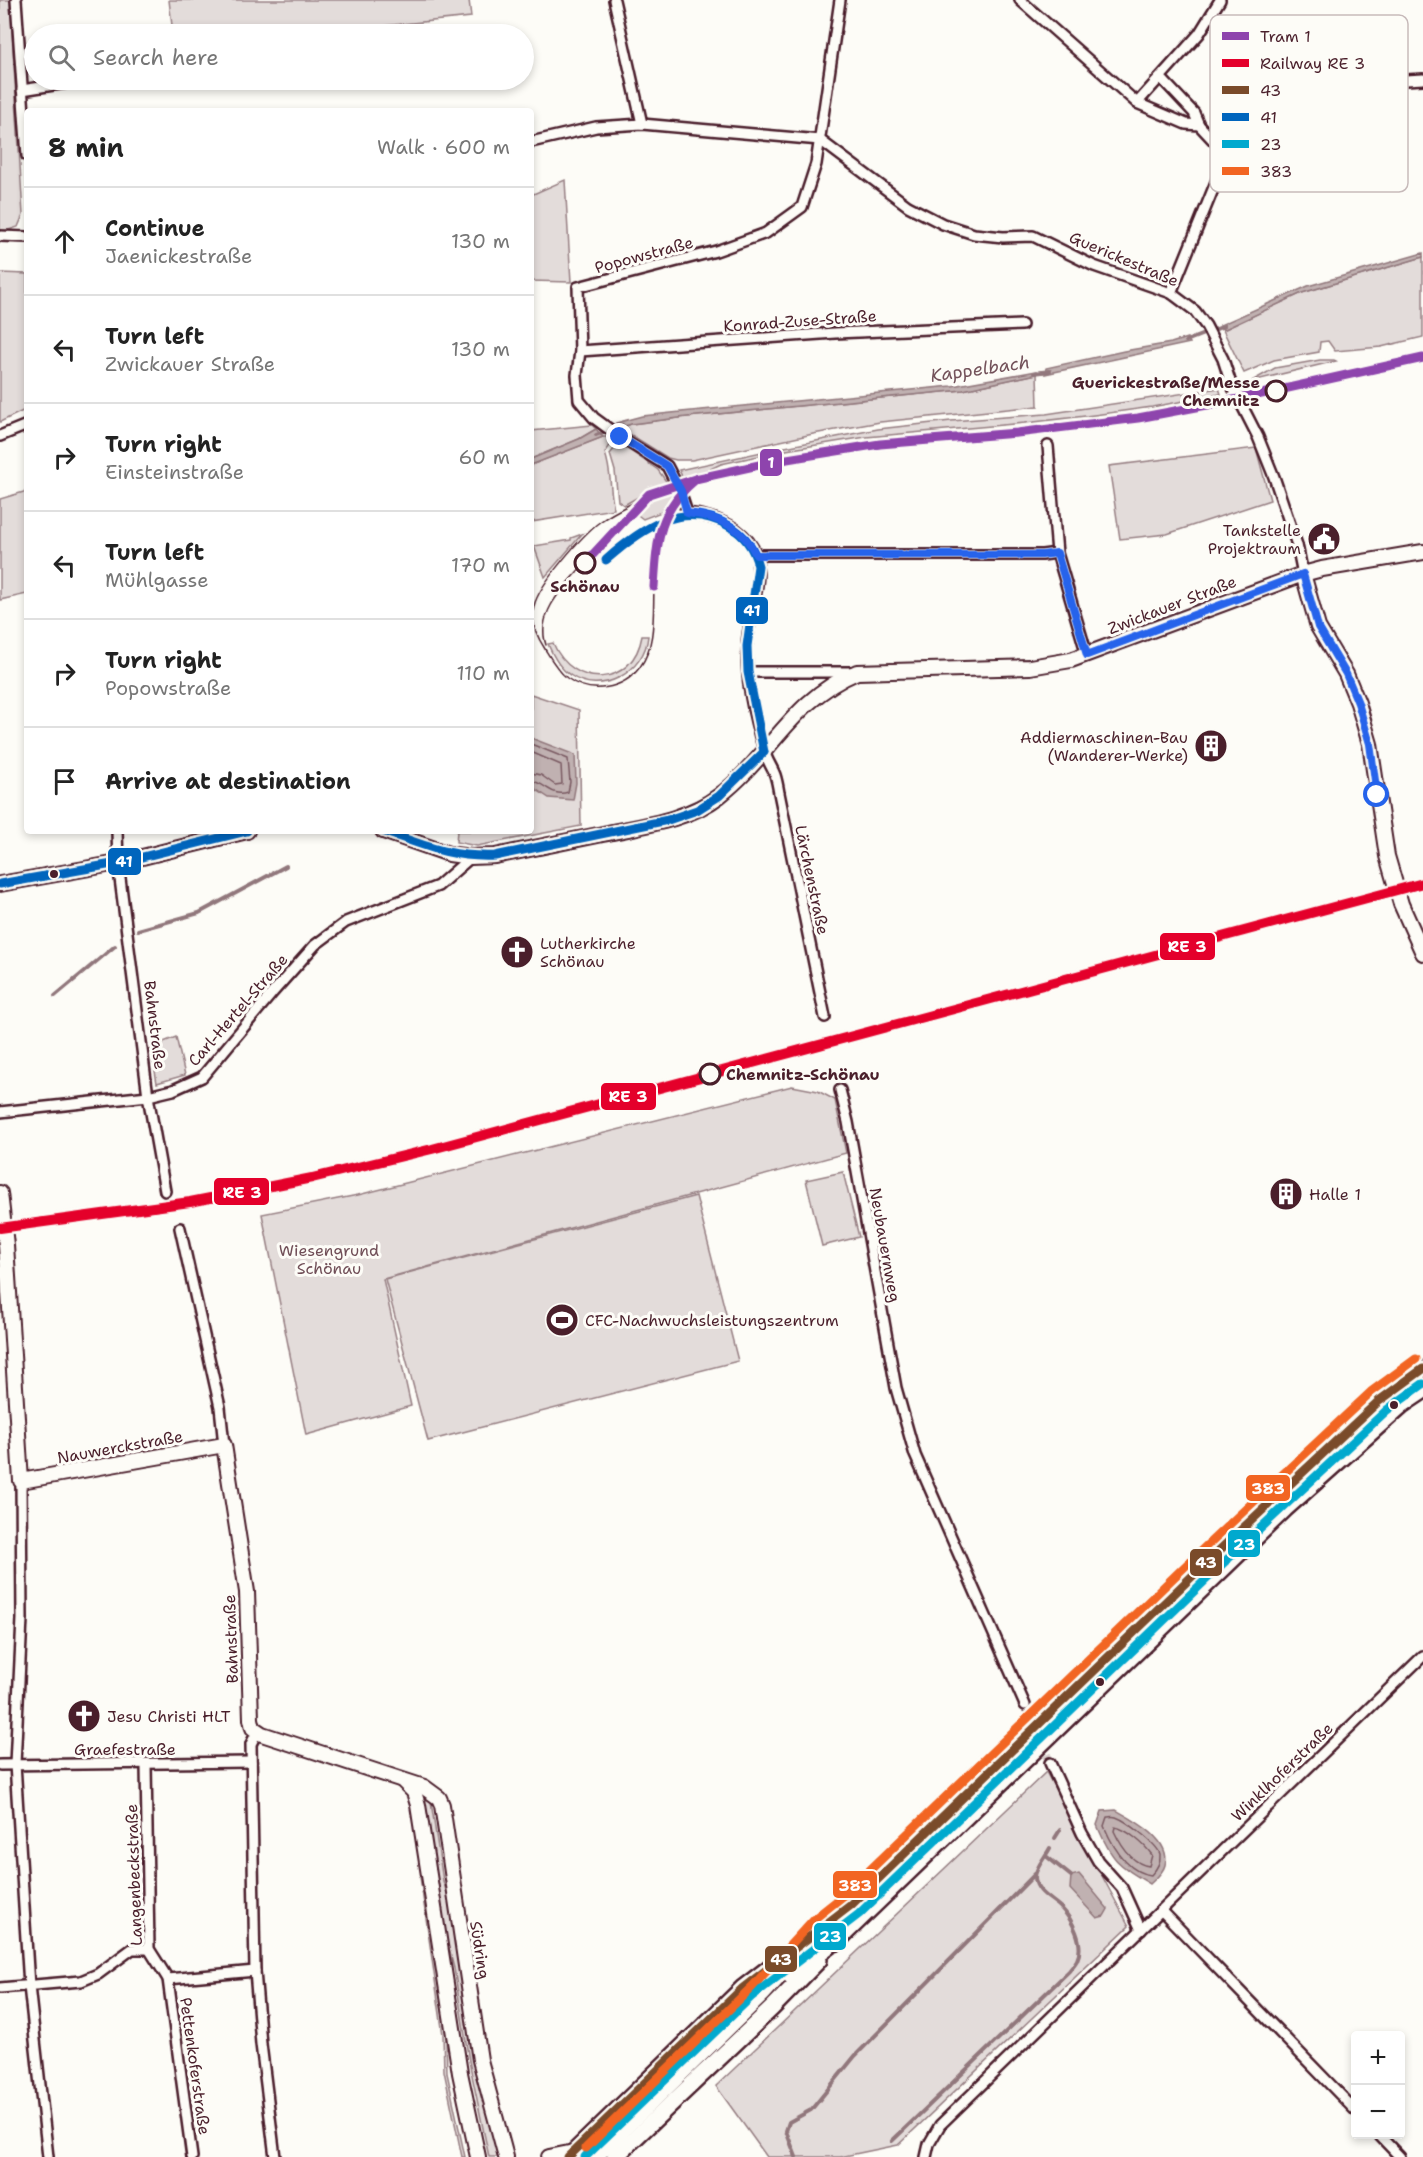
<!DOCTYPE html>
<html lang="en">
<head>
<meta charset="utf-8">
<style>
  body { margin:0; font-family:"Shantell Sans",sans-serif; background:#f6f6f6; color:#222 }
  .controls { position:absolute; right:18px; bottom:18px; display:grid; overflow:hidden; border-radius:6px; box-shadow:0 3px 9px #0003 }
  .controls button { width:54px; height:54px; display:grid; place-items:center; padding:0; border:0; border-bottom:2px solid #e0e0e0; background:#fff; color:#222; font:30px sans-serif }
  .stop { position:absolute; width:18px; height:18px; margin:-14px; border:4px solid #2563eb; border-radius:50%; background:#fff }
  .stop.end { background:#2563eb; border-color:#fff; box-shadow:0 2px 6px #0008 }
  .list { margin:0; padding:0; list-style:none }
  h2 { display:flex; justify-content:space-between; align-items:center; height:78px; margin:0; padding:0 24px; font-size:26px }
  h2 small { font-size:20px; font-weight:400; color:#767676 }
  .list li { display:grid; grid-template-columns:39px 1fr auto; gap:18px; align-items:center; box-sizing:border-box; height:108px; padding:0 24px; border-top:2px solid #e0e0e0 }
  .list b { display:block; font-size:22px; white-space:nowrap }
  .list p { margin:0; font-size:20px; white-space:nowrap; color:#767676 }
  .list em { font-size:20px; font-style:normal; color:#767676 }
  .icon { flex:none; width:33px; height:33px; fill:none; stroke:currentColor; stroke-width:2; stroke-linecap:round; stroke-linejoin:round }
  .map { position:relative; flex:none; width:1423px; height:2157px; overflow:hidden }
  .search { position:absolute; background:#fff; box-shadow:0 3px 9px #0003; left:24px; top:24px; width:510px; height:66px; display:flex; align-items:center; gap:15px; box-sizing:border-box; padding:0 21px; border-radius:33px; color:#767676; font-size:22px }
  .panel { position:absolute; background:#fff; box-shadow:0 3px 9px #0003; left:24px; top:108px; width:510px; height:726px; border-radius:6px }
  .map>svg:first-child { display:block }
</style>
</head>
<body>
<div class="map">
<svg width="1423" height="2157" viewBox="0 0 1423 2157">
  <rect width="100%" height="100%" fill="#fdfcf7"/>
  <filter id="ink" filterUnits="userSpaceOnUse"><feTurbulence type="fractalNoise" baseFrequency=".0167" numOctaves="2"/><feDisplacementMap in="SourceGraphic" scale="12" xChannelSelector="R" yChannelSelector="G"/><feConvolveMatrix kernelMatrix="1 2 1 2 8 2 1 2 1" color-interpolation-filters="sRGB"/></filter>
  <g filter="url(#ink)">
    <!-- green -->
    <g fill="#e3dcda" stroke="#967e82" stroke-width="1.5">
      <path d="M0 0H10L23 215 18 227 2 232 0 231Z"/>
      <path d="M169 0H469L471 17 373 27V34H173Z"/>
      <path d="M565 180 571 282 531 281V195Z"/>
      <path d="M1423 257V337L1381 347 1335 351 1328 341 1320 342 1319 352 1274 360 1244 373 1223 330 1302 293Z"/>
      <path d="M0 273 27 274V409L0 422Z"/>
      <path d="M1320 360H1334L1336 361 1252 381 1275 368Z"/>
      <path d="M1037 374 1038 406 880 422 813 434 692 460H676L668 458 620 428 631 424 687 417 963 390Z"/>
      <path d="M1219 388 1221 394 1152 407 1094 415 1025 423 866 437 786 450 721 464 695 476 683 478 679 470 785 447 878 429 951 421 1046 414Z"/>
      <path d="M592 425 596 429 579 439 531 459V431Z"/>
      <path d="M603 437H608L613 441 605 453C612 473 609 488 614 509L531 522V465Z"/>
      <path d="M619 443 658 470 668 484 645 493 624 505 618 501 615 471 610 454Z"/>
      <path d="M1256 448 1270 500 1167 534 1120 539 1109 466Z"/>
      <path d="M671 489 674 494 664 511 643 519 635 513 646 500Z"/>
      <path d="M27 491V594L0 600V499Z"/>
      <path d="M582 534 545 577 534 546 571 540V538Z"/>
      <path d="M642 636H648C645 672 601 697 570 675 559 668 553 656 548 644L553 643C573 690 633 688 642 636Z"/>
      <path d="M531 694 579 710 581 826 477 846 456 842 457 831H531Z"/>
      <path d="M176 1037 185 1075 157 1083 151 1047Z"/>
      <path d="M792 1086 818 1091 835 1100 846 1153 383 1279 411 1406 306 1435 262 1214 358 1195Z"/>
      <path d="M843 1172 859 1237 822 1246 806 1180Z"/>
      <path d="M696 1196 738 1361 428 1441 385 1279Z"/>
      <path d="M1046 1772 1129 1926 898 2145 840 2157H767L716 2086Z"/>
      <path d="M427 1799 431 1802 443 1881 449 1899 474 2061 498 2157H489L469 2061 454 1968 442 1923 424 1803Z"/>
      <path d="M420 1877 426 1899 446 2036 447 2073 465 2157H462L444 2071 443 2035Z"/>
    </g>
    <!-- water -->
    <g fill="#c0b1b1" stroke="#91777b" stroke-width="1.5">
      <path d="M1423 253V257L1302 293 1223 330 1220 325 1308 286Z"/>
      <path d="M1187 338 1190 343 1045 374 1046 368 1124 351 1171 343Z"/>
      <path d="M1037 371V374L963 390 687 417 631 424 620 428 616 423 642 416 681 412 952 386Z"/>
      <path d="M596 429 603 437 531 465V459L579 439Z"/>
      <path d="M531 738 575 755 576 783 573 800 549 798 531 786Z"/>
      <path d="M1116 1810C1134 1820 1172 1840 1165 1865 1163 1873 1156 1878 1150 1884 1117 1864 1112 1861 1097 1825L1102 1811Z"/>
      <path d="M1079 1874 1108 1909 1104 1916 1097 1918 1070 1889 1071 1876Z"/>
    </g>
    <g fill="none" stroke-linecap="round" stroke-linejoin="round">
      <!-- shore -->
      <g stroke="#795961" stroke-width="1.5">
        <path d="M531 744 568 759 570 782 568 792C552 798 545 782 531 781"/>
        <path d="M531 752 561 765 562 784 555 785 541 775 531 773"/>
        <path d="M1107 1817C1110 1817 1113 1816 1116 1817 1127 1821 1157 1844 1160 1854 1161 1863 1157 1869 1151 1875 1127 1873 1112 1845 1104 1826Z"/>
        <path d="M1115 1827C1127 1829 1145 1845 1152 1855L1149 1866C1132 1864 1121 1846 1114 1831Z"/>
      </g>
      <!-- stream -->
      <g stroke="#91777b" stroke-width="4">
        <path d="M1186 341 1224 326"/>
        <path d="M1034 373 1050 371"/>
        <path d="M596 435 622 425"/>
        <path d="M138 930 199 913 286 866"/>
        <path d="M55 996 115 946"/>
        <path d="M1055 1838 1060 1830"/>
        <path d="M1046 1856 1071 1876"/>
        <path d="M892 2141 1069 1971C1072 1967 1075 1964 1077 1960 1085 1944 1072 1919 1061 1908 1052 1899 1035 1892 1035 1877 1035 1868 1046 1856 1050 1848"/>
        <path d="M796 2157 786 2131 789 2122 811 2110 855 2056 1035 1874"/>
      </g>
      <!-- street-tunnel -->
      <path stroke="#d9d0ce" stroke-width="9" stroke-dasharray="9 4.5" stroke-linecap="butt" d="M1025 1705 1050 1763"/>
      <!-- street casing -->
      <g stroke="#4a1f2b" stroke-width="14">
        <g id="street">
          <path d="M16 0 27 156"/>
          <path d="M614 0 642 124"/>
          <path d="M1020 0 1137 103 1186 124 1199 125 1227 155"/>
          <path d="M1161 78 1194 113 1199 125"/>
          <path d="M22 90 85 80"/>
          <path d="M1137 103 1199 34 1220 0"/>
          <path d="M531 142 596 127 642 124 820 140 908 206 943 224 974 234 1003 237 1033 236 1094 266 1171 293 1195 311 1206 326 1223 359 1231 384 1258 437 1274 477 1297 545 1303 574"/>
          <path d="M0 236 27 237"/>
          <path d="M1171 293 1227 155C1236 152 1246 150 1254 146 1267 139 1279 127 1292 119 1331 95 1377 80 1423 79"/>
          <path d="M580 351 835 333 1022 325"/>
          <path d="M0 436 27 425"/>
          <path d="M1048 446 1057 553 1087 655"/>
          <path d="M756 555H1042L1057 553"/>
          <path d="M748 672H853"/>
          <path d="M117 831 118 863 148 1096 165 1191"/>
          <path d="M825 1017 779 793C778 787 777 781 775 775 772 767 766 759 764 750 754 718 746 681 747 647 747 619 767 574 753 548 740 525 712 516 687 513L680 491 667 466 620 437 594 418 579 400 577 375 580 351 578 287 716 251 766 233 802 207 816 164 840 0"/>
          <path d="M840 1090 848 1122 896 1388 915 1455 1025 1705"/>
          <path d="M0 1112 148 1096 173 1090 202 1077 273 992 315 945 346 922 438 886 471 857"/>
          <path d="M180 1228 220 1407 224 1445"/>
          <path d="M21 1481 22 1619 15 1764 29 1986 48 2157"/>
          <path d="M257 1732 251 1744 255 1971 261 2044 275 2157"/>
          <path d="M1050 1763 1082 1833 1098 1861 1122 1888 1141 1930"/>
          <path d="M0 1765 251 1762"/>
          <path d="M146 1765 149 1949 168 1979 192 2157"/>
          <path d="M1162 1911 1356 2111"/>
          <path d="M168 1979 255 1971"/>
          <path d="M0 1988 81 1981 98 1974 132 1949H149"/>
          <path d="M1378 2134 1400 2157"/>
          <path d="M926 2157 929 2144 940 2125 1423 1656"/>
        </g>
      </g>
      <!-- secondary casing -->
      <g stroke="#4a1f2b" stroke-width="18">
        <g id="secondary">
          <path d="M1303 574 1318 627 1346 674 1358 703 1370 744 1387 856 1401 904 1423 953"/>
          <path d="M383 831 449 854 471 857 495 856C529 849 563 842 598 835 638 826 685 822 719 796 771 756 792 699 857 672L1030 667 1071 660 1303 574 1322 569 1423 552"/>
          <path d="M0 884 118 863 247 831"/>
          <path d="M0 1193 6 1245 21 1481 224 1445 247 1592 251 1719 253 1728 262 1734 424 1787 439 1798 442 1805 480 2060 506 2157"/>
          <path d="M403 1781 414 1792 418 1805 460 2073 478 2157"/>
          <path d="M549 2157 574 2152"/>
        </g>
      </g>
      <!-- primary casing -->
      <g stroke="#4a1f2b" stroke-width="20">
        <g id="primary">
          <path d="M835 1943 1285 1509 1402 1405 1423 1391"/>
          <path d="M569 2157 743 1988 851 1905 1210 1559 1379 1401 1423 1369"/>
          <path d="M615 2157 772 2008 819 1960"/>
        </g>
      </g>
      <!-- highway casing -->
      <g stroke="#4a1f2b" stroke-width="21">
        <g id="highway">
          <path d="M790 1975 844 1934"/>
          <path d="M594 2157 762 1994 822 1928"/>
        </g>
      </g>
      <!-- street -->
      <use href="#street" stroke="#fdfcf7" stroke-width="9"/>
      <!-- secondary -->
      <use href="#secondary" stroke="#fdfcf7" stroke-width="14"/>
      <!-- primary -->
      <use href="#primary" stroke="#fdfcf7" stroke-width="15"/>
      <!-- highway -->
      <use href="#highway" stroke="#fdfcf7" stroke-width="16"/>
      <!-- tram -->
      <g stroke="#4a1f2b" stroke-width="1.5">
        <path d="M932 433H1017"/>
        <path d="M649 494C634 503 616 510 601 521 583 534 539 584 534 606 530 621 537 637 545 649 551 659 557 670 567 678 590 695 623 690 640 667 656 646 653 612 654 587"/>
        <path d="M546 645C535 612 566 585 585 563"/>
      </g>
      <!-- bus-1 casing -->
      <g stroke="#fdfcf7" stroke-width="14">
        <path id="bus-1" d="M568 2157 743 1988 851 1905 1210 1559 1379 1401 1423 1369"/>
      </g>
      <!-- bus-2 casing -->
      <g stroke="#fdfcf7" stroke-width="14">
        <g id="bus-2">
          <path d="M606 560C641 529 682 499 729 526 745 535 754 548 758 566L747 646 748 672 764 752"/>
          <path d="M383 831C424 845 450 858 495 856L668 820 697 810 719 796 764 752"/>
          <path d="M0 884 118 863 247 831"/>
        </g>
      </g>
      <!-- bus-3 casing -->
      <g stroke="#fdfcf7" stroke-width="14">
        <path id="bus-3" d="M585 2157 751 1997 859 1914 1218 1568 1387 1410 1423 1384"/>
      </g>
      <!-- bus-4 casing -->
      <g stroke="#fdfcf7" stroke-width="14">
        <path id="bus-4" d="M586 2148 753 1986 814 1919 843 1896 1202 1550 1371 1392 1416 1359"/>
      </g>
      <!-- bus-1 -->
      <use href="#bus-1" stroke="#7a4b2a" stroke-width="9"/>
      <!-- bus-2 -->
      <use href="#bus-2" stroke="#0065bd" stroke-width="9"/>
      <!-- bus-3 -->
      <use href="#bus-3" stroke="#00a9ce" stroke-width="9"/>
      <!-- bus-4 -->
      <use href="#bus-4" stroke="#f26522" stroke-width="9"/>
      <!-- rail-1 casing -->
      <g stroke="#fdfcf7" stroke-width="15">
        <path id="rail-1" d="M0 1228 190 1202 312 1178 432 1149 1423 883"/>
      </g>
      <!-- rail-1 -->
      <use href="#rail-1" stroke="#e4002b" stroke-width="10"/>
      <!-- tram-1 casing -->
      <g stroke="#fdfcf7" stroke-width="14">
        <g id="tram-1">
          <path d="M585 563 649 494 695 479 787 459 880 444 1017 433 1138 418 1239 399 1423 358"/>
          <path d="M654 587C657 541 658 510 696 479"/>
        </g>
      </g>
      <!-- tram-1 -->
      <use href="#tram-1" stroke="#8e44ad" stroke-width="9"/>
    </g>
  </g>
  <g fill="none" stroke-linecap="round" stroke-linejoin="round" filter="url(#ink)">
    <!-- route -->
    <path stroke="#2563eb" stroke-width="8" d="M620 437 667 466 681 491 687 513C716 516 744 527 756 555H1042L1057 553 1087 655 1303 574 1318 627 1346 674 1358 703 1370 744 1377 795"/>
  </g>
  <!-- icons -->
  <defs>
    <g id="civic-disc" transform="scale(1.725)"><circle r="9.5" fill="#4a1f2b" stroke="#fdfcf7"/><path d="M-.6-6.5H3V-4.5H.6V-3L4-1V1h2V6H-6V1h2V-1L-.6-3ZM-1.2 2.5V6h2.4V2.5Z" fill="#fff"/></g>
    <g id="building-disc" transform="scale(1.725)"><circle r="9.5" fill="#4a1f2b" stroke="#fdfcf7"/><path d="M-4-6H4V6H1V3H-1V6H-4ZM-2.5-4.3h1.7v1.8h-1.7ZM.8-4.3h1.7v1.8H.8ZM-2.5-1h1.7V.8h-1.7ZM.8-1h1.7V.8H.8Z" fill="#fff"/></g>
    <g id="church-disc" transform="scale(1.725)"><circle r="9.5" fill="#4a1f2b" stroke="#fdfcf7"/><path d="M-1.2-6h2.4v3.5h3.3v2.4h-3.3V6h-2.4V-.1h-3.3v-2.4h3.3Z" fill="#fff"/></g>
    <g id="stadium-disc" transform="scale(1.725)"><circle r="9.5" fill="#4a1f2b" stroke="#fdfcf7"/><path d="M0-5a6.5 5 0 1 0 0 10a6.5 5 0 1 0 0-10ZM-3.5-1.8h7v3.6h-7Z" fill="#fff"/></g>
  </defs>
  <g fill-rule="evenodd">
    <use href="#civic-disc" x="1324" y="539"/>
    <use href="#building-disc" x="1211" y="746"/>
    <use href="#church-disc" x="517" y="952"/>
    <use href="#building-disc" x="1286" y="1194"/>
    <use href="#stadium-disc" x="562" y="1320"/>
    <use href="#church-disc" x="84" y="1716"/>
  </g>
  <!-- markers -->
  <g fill="#fdfcf7" stroke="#4a1f2b" stroke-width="3">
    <circle cx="1276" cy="391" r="10"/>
    <circle cx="585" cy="563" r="10"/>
    <circle cx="710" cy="1074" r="10"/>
  </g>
  <g fill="#4a1f2b" stroke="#fdfcf7" stroke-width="2">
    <circle cx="54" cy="874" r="5"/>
    <circle cx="1394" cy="1405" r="5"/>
    <circle cx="1100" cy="1682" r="5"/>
  </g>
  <g text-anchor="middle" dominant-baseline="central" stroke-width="6" stroke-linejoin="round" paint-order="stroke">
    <!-- street labels -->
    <g font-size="16" fill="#4a1f2b" stroke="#fdfcf7">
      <text transform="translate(644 255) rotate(-15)">Popowstraße</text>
      <text transform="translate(1124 259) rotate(23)">Guerickestraße</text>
      <text transform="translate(800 321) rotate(-4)">Konrad-Zuse-Straße</text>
      <text transform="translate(1172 605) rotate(-21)">Zwickauer Straße</text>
      <text transform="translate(812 880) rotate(78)">Lärchenstraße</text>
      <text transform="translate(238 1010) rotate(-49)">Carl-Hertel-Straße</text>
      <text transform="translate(155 1025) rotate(83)">Bahnstraße</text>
      <text transform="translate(885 1245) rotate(80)">Neubauernweg</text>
      <text transform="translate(120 1447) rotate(-10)">Nauwerckstraße</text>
      <text transform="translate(231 1639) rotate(-92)">Bahnstraße</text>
      <text x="125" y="1749">Graefestraße</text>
      <text transform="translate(1282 1772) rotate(-44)">Winklhoferstraße</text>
      <text transform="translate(134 1875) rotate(-92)">Langenbeckstraße</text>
      <text transform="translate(480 1950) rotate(81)">Südring</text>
      <text transform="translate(195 2066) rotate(82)">Pettenkoferstraße</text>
    </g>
    <!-- stop labels -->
    <g font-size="16" font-weight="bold" fill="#4a1f2b" stroke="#fdfcf7" text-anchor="end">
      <text x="1260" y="382">Guerickestraße/Messe<tspan x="1260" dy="18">Chemnitz</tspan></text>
      <text x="585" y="586" text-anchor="middle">Schönau</text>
      <text x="726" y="1074" text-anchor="start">Chemnitz-Schönau</text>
    </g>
    <!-- poi labels -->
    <g font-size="16" fill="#4a1f2b" stroke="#fdfcf7" text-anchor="start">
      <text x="1301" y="530" text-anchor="end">Tankstelle<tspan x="1301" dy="18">Projektraum</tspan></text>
      <text x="1188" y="737" text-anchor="end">Addiermaschinen-Bau<tspan x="1188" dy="18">(Wanderer-Werke)</tspan></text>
      <text x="540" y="943">Lutherkirche<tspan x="540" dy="18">Schönau</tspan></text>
      <text x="1309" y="1194">Halle 1</text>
      <text x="585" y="1320">CFC-Nachwuchsleistungszentrum</text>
      <text x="107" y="1716">Jesu Christi HLT</text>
    </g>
    <!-- park labels -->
    <g font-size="16" fill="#704e57" stroke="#fdfcf7">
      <text x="329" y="1250">Wiesengrund<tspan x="329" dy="18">Schönau</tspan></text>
    </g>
    <!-- water labels -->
    <g font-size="18" font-style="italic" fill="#73525a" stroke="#fdfcf7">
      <text transform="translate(980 369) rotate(-8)">Kappelbach</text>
    </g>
  </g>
  <!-- legend -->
  <rect x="1210" y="15" width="198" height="177" rx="9" fill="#fdfcf7" stroke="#c7baba" stroke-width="1.5"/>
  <rect x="1222" y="32" width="27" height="8" fill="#8e44ad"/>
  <rect x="1222" y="59" width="27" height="8" fill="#e4002b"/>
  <rect x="1222" y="86" width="27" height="8" fill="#7a4b2a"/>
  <rect x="1222" y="113" width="27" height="8" fill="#0065bd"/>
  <rect x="1222" y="140" width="27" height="8" fill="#00a9ce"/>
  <rect x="1222" y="167" width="27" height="8" fill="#f26522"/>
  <g font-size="16" fill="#4a1f2b">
    <text x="1260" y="42">Tram 1</text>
    <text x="1260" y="69">Railway RE 3</text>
    <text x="1260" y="96">43</text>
    <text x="1260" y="123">41</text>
    <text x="1260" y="150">23</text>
    <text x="1260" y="177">383</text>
  </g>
  <g stroke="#fdfcf7" stroke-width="2">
    <rect x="759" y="448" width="24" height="29" rx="6" fill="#8e44ad"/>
    <rect x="735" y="596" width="34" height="29" rx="6" fill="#0065bd"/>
    <rect x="107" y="847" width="35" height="29" rx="6" fill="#0065bd"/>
    <rect x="1159" y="932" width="57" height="29" rx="6" fill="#e4002b"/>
    <rect x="600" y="1082" width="57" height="29" rx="6" fill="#e4002b"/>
    <rect x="213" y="1177" width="57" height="29" rx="6" fill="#e4002b"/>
    <rect x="1245" y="1474" width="46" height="28" rx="6" fill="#f26522"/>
    <rect x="1227" y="1529" width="34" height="29" rx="6" fill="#00a9ce"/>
    <rect x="1189" y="1548" width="34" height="29" rx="6" fill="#7a4b2a"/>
    <rect x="832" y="1870" width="46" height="29" rx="6" fill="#f26522"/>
    <rect x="813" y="1922" width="34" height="29" rx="6" fill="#00a9ce"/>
    <rect x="764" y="1945" width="34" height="28" rx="6" fill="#7a4b2a"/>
  </g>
  <g font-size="16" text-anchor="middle" font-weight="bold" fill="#fff">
    <text x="771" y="468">1</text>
    <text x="752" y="616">41</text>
    <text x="124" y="867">41</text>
    <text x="1187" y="952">RE 3</text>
    <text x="628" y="1102">RE 3</text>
    <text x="242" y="1198">RE 3</text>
    <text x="1268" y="1494">383</text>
    <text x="1244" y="1550">23</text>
    <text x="1206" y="1568">43</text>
    <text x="855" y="1891">383</text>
    <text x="830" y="1942">23</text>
    <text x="781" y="1965">43</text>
  </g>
</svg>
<div class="controls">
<button>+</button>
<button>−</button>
</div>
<div class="stop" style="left:1377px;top:795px"></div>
<div class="stop end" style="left:620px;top:437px"></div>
<div class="search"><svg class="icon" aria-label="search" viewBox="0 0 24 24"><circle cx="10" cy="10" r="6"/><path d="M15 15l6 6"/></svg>Search here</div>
<section class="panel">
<h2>8 min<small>Walk · 600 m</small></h2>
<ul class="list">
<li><svg class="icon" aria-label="ahead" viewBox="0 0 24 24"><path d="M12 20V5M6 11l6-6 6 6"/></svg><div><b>Continue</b><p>Jaenickestraße</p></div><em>130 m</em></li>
<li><svg class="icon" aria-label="left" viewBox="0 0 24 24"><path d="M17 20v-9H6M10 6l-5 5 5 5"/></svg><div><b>Turn left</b><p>Zwickauer Straße</p></div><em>130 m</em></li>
<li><svg class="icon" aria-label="right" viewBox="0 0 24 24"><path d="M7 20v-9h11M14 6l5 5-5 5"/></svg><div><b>Turn right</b><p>Einsteinstraße</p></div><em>60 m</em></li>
<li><svg class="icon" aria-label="left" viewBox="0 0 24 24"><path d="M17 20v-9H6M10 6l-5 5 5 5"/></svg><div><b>Turn left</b><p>Mühlgasse</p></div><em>170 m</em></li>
<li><svg class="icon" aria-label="right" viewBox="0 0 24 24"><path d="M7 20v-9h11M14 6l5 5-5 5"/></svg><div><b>Turn right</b><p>Popowstraße</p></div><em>110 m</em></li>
<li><svg class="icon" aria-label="arrive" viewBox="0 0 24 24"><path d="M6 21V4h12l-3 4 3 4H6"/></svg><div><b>Arrive at destination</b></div></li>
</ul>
</section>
</div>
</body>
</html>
